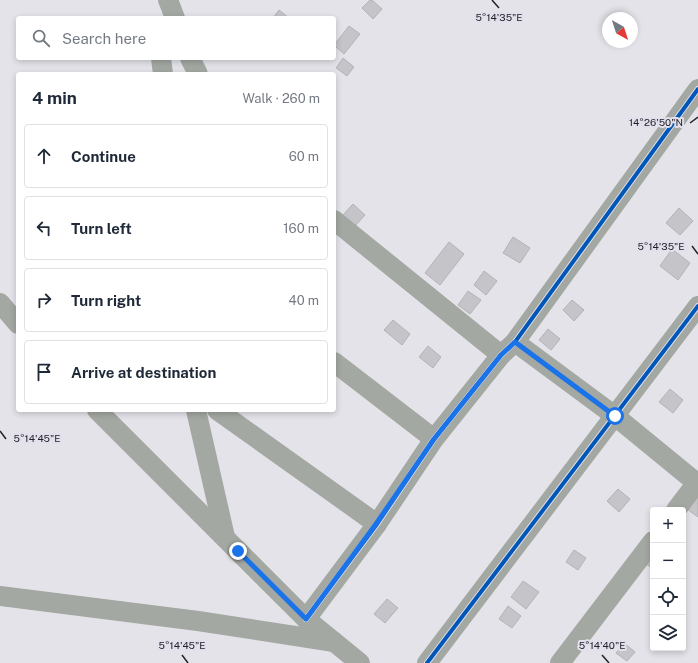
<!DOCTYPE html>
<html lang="en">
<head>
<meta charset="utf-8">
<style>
  body { margin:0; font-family:"Public Sans",sans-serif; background:#f2f2f3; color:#1f2937 }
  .controls { position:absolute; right:12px; bottom:12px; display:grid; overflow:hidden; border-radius:4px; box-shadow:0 2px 6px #0003 }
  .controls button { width:36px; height:36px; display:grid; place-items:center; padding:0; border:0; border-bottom:1px solid #e0e1e3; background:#fff; color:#1f2937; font:20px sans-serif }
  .compass { position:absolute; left:602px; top:12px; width:36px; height:36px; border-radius:50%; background:#fff; box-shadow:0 2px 6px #0003; rotate:141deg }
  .stop { position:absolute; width:12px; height:12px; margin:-9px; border:3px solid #1a73e8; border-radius:50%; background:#fff }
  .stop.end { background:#1a73e8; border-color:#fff; box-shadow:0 1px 4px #0008 }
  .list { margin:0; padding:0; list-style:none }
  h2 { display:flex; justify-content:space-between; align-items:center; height:52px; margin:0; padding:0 16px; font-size:17px }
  h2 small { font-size:13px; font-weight:400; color:#747a83 }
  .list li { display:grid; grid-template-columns:26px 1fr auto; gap:12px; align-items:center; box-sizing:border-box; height:64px; margin:0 8px 8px; padding:0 8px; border:1px solid #e0e1e3; border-radius:4px }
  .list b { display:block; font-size:15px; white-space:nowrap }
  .list em { font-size:13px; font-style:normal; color:#747a83 }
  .icon { flex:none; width:22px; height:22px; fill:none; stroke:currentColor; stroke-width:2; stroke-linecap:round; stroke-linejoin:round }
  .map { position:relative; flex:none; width:698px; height:663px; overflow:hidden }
  .search { position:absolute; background:#fff; box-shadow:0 2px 6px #0003; left:16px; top:16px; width:320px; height:44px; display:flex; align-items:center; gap:10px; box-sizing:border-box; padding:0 14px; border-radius:4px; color:#747a83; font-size:15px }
  .panel { position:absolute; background:#fff; box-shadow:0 2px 6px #0003; left:16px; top:72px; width:320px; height:340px; border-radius:4px }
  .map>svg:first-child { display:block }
</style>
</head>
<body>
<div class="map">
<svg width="698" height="663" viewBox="0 0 698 663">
  <rect width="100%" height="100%" fill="#e4e3e9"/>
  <!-- building -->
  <g fill="#c5c4c9" stroke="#b3b3b7">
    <path d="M370 0H372L382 9 373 19 362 8Z"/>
    <path d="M279 10 289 18H273Z"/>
    <path d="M349 26 360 34 344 54 334 45Z"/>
    <path d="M343 58 354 67 347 76 336 68Z"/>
    <path d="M353 204 365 215 355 226 343 215Z"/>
    <path d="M679 208 693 221 680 235 666 223Z"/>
    <path d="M513 237 530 248 520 263 503 253Z"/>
    <path d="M449 242 464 254 440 285 425 273Z"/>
    <path d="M672 249 690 263 678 280 660 266Z"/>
    <path d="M484 271 497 281 486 295 474 285Z"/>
    <path d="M468 291 481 300 470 314 458 305Z"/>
    <path d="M572 300 584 310 574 321 563 310Z"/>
    <path d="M393 320 410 334 402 345 384 330Z"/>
    <path d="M548 329 560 339 551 350 539 340Z"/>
    <path d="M428 346 441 357 433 368 419 357Z"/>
    <path d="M670 389 683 400 673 413 659 402Z"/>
    <path d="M618 489 630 499 619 512 607 501Z"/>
    <path d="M698 495V517L684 507Z"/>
    <path d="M574 550 586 558 578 570 566 562Z"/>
    <path d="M653 553V569L645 563Z"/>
    <path d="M523 581 539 592 526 609 511 597Z"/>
    <path d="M387 599 398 608 385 623 374 614Z"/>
    <path d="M508 606 521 616 512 628 499 619Z"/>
    <path d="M624 643 635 652 627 661 616 653Z"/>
  </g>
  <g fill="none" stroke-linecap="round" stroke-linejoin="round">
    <!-- minor -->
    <g stroke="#a3a8a2" stroke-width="20">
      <path d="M168 0 175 18"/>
      <path d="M161 58 163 74"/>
      <path d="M190 58 198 74"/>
      <path d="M334 220 501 355"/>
      <path d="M0 303 18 324"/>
      <path d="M515 342 615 416 698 484"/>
      <path d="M334 362 434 439"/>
      <path d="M97 410 306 619 360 663"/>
      <path d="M196 410 225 537"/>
      <path d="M217 410 377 524"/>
      <path d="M676 510 698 481"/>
      <path d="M0 596 198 621 334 642"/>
      <path d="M306 619 377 524 434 439 501 355 515 342 698 89"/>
      <path d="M427 663 698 306"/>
      <path d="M560 663 653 541"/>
    </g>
    <!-- cycleway casing -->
    <g stroke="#e2e0ec" stroke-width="6">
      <g id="cycleway">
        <path d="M306 619 377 524 434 439 501 355 515 342 698 89"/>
        <path d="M427 663 698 306"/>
      </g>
    </g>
    <!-- cycleway -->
    <use href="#cycleway" stroke="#0057b8" stroke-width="4"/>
  </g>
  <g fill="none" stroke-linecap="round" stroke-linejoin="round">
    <!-- route -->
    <path stroke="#1a73e8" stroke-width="5" d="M238 551 306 619 376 524 434 439 501 355 515 342 615 416"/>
  </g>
  <!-- ticks -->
  <path fill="none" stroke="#232327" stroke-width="1.5" d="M492 0 499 8M690 123 698 117M692 246 698 254M0 431 6 439M182 655 188 663M602 655 609 663"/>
  <g font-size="10" text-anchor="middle" fill="#232327" stroke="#e2e0ec" stroke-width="4" stroke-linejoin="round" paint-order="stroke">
    <text x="499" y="21">5°14'35"E</text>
    <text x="656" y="126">14°26'50"N</text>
    <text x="661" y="250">5°14'35"E</text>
    <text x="37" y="442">5°14'45"E</text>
    <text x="182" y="649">5°14'45"E</text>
    <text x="602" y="649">5°14'40"E</text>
  </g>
</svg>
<div class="controls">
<button>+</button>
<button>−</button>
<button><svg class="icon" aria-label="locate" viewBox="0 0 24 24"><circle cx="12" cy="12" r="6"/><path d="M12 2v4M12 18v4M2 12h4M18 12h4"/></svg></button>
<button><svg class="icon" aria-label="layers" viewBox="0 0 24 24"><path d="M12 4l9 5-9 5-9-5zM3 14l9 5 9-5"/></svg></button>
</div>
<svg class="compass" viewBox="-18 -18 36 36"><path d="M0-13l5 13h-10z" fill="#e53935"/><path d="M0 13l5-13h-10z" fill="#747a83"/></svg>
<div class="stop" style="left:615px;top:416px"></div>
<div class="stop end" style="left:238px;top:551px"></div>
<div class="search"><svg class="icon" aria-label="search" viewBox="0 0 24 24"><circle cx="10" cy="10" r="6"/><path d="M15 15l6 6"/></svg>Search here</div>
<section class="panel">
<h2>4 min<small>Walk · 260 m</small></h2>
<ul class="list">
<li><svg class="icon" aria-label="ahead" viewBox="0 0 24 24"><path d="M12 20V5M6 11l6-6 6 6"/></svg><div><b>Continue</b></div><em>60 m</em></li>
<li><svg class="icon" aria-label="left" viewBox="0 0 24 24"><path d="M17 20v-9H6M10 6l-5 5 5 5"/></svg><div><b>Turn left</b></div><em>160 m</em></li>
<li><svg class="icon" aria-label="right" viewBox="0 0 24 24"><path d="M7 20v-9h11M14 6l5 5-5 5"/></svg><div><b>Turn right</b></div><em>40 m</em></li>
<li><svg class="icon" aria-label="arrive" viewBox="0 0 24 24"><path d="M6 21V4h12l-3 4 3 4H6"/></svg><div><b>Arrive at destination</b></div></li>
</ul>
</section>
</div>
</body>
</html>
